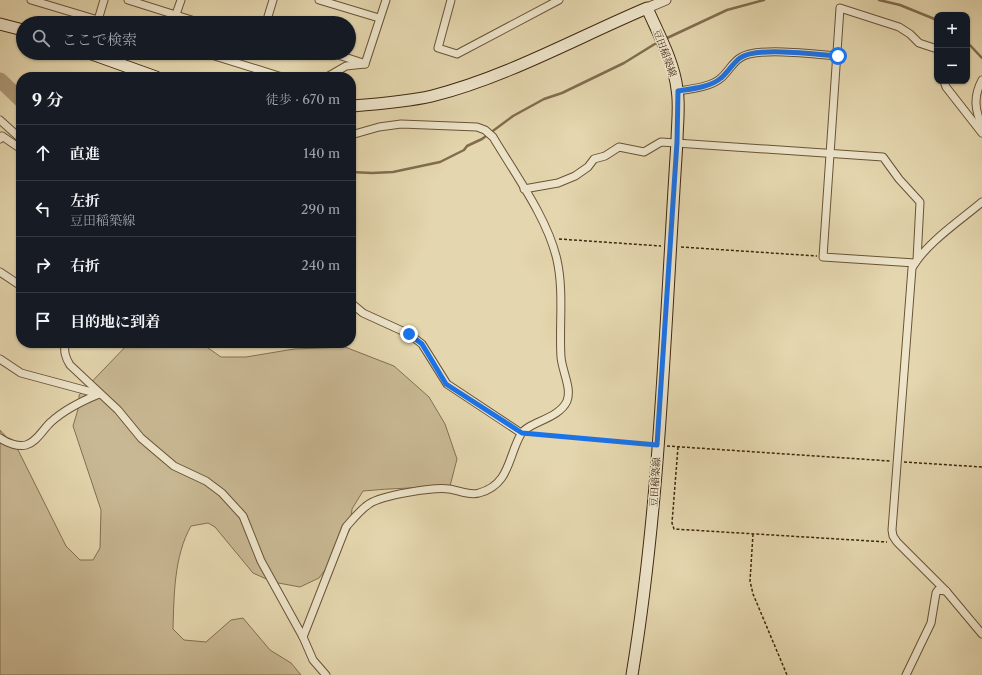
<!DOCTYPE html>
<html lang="ja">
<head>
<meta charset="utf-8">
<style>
  body { margin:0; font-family:"Libre Caslon Text","Noto Serif JP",serif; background:#242831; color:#f1f3f6 }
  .controls { position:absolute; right:12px; top:12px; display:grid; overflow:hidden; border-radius:8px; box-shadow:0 1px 3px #0004 }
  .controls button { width:36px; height:36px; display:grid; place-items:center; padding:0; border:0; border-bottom:1px solid #363941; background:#171b24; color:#f1f3f6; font:20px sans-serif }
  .stop { position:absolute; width:12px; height:12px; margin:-9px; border:3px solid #1a73e8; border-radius:50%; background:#fff }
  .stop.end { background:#1a73e8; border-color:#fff; box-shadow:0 1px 4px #0008 }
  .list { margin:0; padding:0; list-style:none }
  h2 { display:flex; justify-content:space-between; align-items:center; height:52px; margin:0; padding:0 16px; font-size:17px }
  h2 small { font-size:13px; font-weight:400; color:#9ea1a6 }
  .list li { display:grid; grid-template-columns:26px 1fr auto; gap:12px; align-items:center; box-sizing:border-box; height:56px; padding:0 16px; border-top:1px solid #363941 }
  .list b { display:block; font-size:15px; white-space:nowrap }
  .list p { margin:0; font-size:13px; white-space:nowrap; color:#9ea1a6 }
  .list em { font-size:13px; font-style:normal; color:#9ea1a6 }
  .icon { flex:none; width:22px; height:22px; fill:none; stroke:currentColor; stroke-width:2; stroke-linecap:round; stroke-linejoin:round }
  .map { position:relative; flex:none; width:982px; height:675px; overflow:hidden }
  .search { position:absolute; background:#171b24; box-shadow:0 1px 3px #0004; left:16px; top:16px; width:340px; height:44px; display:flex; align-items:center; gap:10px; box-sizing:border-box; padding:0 14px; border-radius:22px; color:#9ea1a6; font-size:15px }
  .panel { position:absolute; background:#171b24; box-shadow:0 1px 3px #0004; left:16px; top:72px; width:340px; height:276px; border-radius:16px }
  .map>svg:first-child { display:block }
</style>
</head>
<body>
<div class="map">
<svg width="982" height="675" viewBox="0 0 982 675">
  <rect width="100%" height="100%" fill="#e4d6ae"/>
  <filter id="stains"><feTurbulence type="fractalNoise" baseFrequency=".005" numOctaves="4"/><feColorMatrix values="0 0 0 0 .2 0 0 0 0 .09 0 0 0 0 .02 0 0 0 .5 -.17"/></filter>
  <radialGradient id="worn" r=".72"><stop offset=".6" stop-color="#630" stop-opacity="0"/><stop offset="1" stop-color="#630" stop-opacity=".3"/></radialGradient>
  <!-- green -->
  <path fill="#c8b893" stroke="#847050" d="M129 343H201L221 357H246L294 349 345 347 394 366 429 397 445 424 457 459 450 486C420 488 392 488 363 491L352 509 350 529 334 558 319 578 300 587 273 582 253 573 215 527 208 523 191 526C174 556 174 595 173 629L184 640 206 642 231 620 243 618 270 650 291 663 301 675H0V430L18 450 66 546 80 560H93L100 548 101 510 73 426 79 406V395Z"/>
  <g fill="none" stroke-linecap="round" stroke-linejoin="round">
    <!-- stream -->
    <g stroke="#816c4e" stroke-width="2.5">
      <path d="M879 0 900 5 937 20"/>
      <path d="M665 39 727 10 764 0"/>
      <path d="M967 42 982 58"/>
      <path d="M351 172 372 173 393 172 440 162 464 150 467 146 482 139 513 116 544 99 562 93 624 63 658 42"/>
    </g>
    <!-- river -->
    <path stroke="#ac9a78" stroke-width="15" d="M0 80 21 100"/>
    <!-- minor casing -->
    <g stroke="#695336" stroke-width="9">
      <g id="minor">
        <path d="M31 0 108 23"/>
        <path d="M128 0 201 23"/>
        <path d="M319 0 379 18"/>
        <path d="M451 0 438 48 457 54 559 0"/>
        <path d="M98 20 104 0"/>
        <path d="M173 23 181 0"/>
        <path d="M266 23 273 0"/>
        <path d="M205 53 282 77"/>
        <path d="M332 53 363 63"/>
        <path d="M365 64 386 0"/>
        <path d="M327 77 346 66 365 64"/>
        <path d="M982 80C973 97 975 110 982 126"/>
        <path d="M944 81 946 87 982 133"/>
        <path d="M678 91C691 89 711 87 721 78 728 72 733 62 740 58 757 46 816 55 838 56"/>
        <path d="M0 120 21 139"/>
        <path d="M0 139 2 136 21 149"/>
        <path d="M524 189 558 183 575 176 588 167 594 159 605 156 619 147 644 152 661 142 883 157 899 179 920 202 917 260"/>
        <path d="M982 202C961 220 926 243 912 268L892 530 893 536 897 542 946 591 982 634"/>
        <path d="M915 263 823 257 840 8 899 27 910 34 919 43 937 49"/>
        <path d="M0 272 21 286"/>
        <path d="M351 303 363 313 409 334 422 344 447 384 521 433"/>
        <path d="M65 343C64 352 65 357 70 365L118 410 141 438 174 466 206 481 222 493 243 516 261 561 303 637 313 660 326 675"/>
        <path d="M0 359 21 373 99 394"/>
        <path d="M0 438C7 443 18 447 26 445 37 442 43 429 51 422 65 409 82 401 99 394"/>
        <path d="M303 637 346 527C353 519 360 510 369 504 382 495 434 487 449 489 458 490 469 496 479 493 510 485 508 456 521 434 528 422 559 419 567 401 572 388 562 371 561 357 559 326 564 291 557 260 548 219 515 174 493 137L485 130 477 127 401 124 379 127 351 135"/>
        <path d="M906 675 931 623 936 593 938 590 946 591"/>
      </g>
    </g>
    <!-- tertiary casing -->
    <g stroke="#695336" stroke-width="11">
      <path id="tertiary" d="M647 8 666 0"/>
    </g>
    <!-- secondary casing -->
    <g stroke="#40270e" stroke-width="13">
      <g id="secondary">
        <path d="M0 24 23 30"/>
        <path d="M89 53 156 77"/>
        <path d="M351 106C378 104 406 102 432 96 507 77 576 38 647 8 658 33 674 62 677 89 680 106 677 125 677 142 665 320 661 499 632 675"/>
      </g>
    </g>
    <!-- path -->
    <g stroke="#40270e" stroke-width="1.5" stroke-dasharray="3 2" stroke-linecap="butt">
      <path d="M559 239 661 246"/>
      <path d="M681 247 817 256"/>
      <path d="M531 434 649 444"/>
      <path d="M667 446 890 461"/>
      <path d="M678 447 672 523 674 529 887 542"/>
      <path d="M904 462 982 467"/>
      <path d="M753 534 750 581 753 594 787 675"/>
    </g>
    <!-- minor -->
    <use href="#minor" stroke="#ede4ca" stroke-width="7"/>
    <!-- tertiary -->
    <use href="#tertiary" stroke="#ede4ca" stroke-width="9"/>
    <!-- secondary -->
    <use href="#secondary" stroke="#ede4ca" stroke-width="11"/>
  </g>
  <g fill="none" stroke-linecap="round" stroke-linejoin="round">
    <!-- route -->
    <path stroke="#1a73e8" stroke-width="5" d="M409 334 422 344 446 384 522 433 657 445 677 142 678 91C691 89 711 87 721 78 728 72 733 63 740 58 757 46 816 55 838 56"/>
  </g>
  <g text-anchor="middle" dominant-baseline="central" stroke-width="3" stroke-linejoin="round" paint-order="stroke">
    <!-- street labels -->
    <g font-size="10" fill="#40270e" stroke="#ede4ca">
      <text transform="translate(665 53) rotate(70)">豆田稲築線</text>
      <text transform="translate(655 482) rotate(-86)">豆田稲築線</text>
    </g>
  </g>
  <rect width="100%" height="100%" filter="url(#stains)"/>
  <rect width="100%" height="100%" fill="url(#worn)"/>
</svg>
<div class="controls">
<button>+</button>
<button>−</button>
</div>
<div class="stop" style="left:838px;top:56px"></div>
<div class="stop end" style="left:409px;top:334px"></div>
<div class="search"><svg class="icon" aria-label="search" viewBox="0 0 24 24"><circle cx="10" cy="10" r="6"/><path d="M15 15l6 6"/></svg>ここで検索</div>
<section class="panel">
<h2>9 分<small>徒歩 · 670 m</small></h2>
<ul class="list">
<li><svg class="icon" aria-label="ahead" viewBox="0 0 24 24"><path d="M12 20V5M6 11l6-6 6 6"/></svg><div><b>直進</b></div><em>140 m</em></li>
<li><svg class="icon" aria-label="left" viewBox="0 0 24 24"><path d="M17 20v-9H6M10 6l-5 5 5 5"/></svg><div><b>左折</b><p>豆田稲築線</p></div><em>290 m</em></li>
<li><svg class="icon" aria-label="right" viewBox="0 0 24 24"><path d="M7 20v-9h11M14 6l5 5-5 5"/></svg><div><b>右折</b></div><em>240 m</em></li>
<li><svg class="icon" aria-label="arrive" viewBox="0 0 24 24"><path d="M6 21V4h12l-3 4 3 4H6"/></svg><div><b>目的地に到着</b></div></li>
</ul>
</section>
</div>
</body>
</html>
